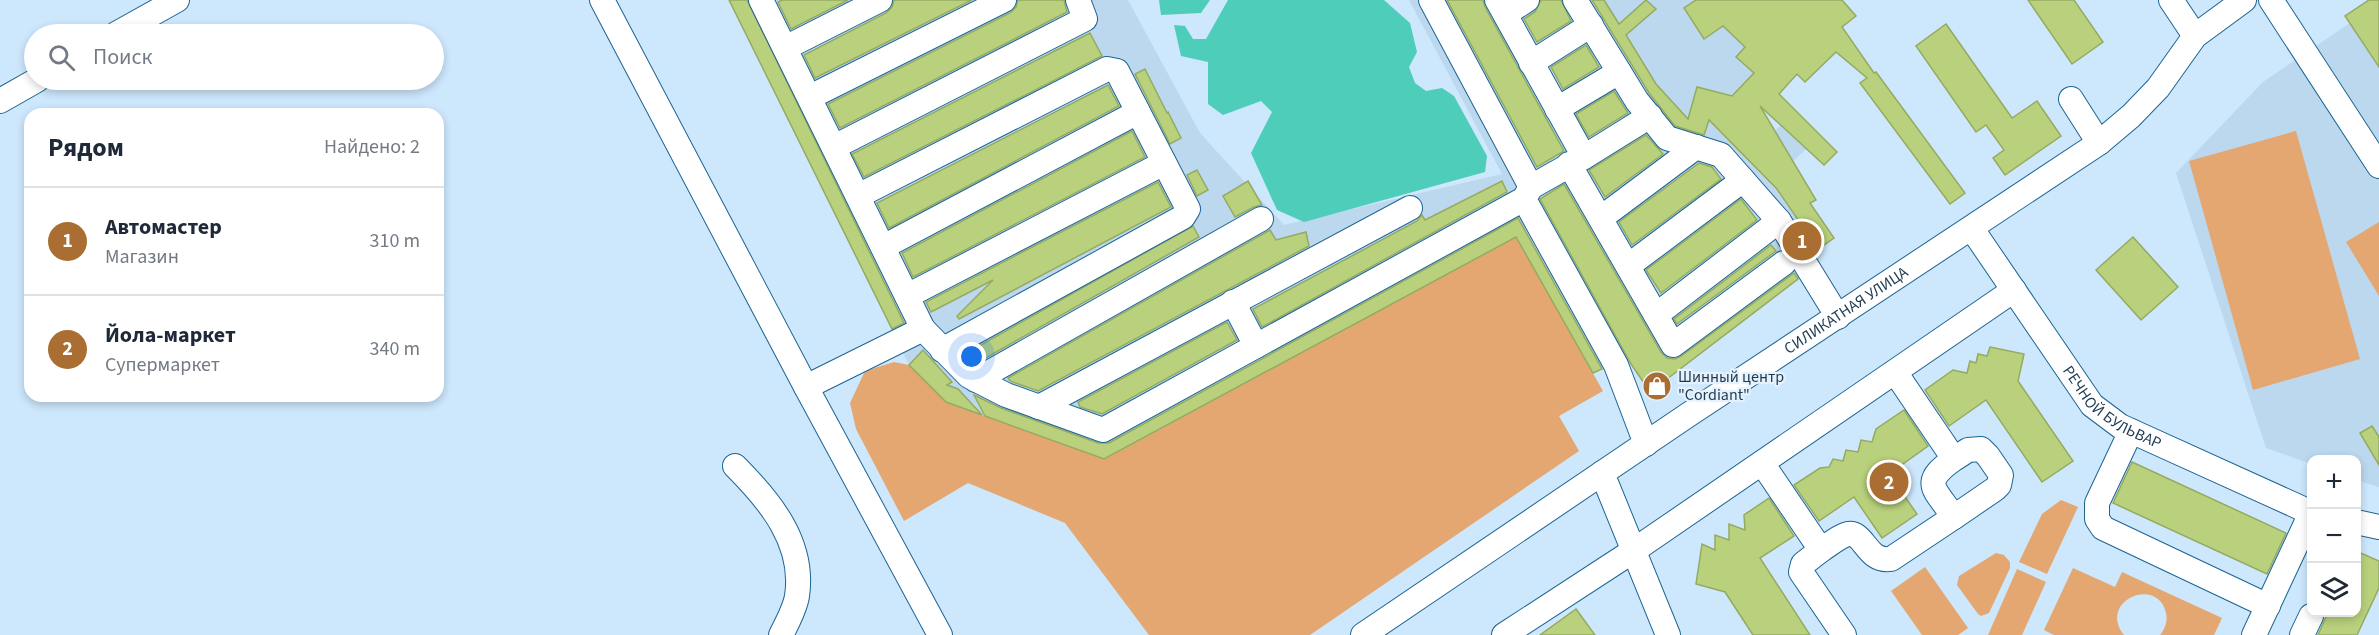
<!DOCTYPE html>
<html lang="ru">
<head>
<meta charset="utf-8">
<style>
  body { margin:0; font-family:"Source Sans 3",sans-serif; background:#f2f2f3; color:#1f2937 }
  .controls { position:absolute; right:18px; bottom:18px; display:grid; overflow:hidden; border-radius:12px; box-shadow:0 3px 9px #0003 }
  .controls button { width:54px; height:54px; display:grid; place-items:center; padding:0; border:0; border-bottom:2px solid #e0e1e3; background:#fff; color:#1f2937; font:30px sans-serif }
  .you { position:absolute; left:972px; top:357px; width:21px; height:21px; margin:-15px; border:4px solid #fff; border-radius:50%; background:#1a73e8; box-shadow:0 0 0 9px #1a73e833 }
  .badge { display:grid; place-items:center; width:39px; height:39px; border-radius:50%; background:#ab6e32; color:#fff; font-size:20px; font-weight:700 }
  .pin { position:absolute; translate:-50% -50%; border:3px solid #fff; box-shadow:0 2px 6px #0006 }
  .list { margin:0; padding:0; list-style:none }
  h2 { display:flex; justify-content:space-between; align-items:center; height:78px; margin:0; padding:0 24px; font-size:26px }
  h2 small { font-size:20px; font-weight:400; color:#747a83 }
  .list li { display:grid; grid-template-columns:39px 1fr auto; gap:18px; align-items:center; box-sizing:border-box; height:108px; padding:0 24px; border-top:2px solid #e0e1e3 }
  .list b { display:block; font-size:22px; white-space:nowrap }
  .list p { margin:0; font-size:20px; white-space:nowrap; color:#747a83 }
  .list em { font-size:20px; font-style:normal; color:#747a83 }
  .icon { flex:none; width:33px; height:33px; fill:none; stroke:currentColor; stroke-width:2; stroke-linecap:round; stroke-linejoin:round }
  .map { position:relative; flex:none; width:2379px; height:635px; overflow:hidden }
  .search { position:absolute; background:#fff; box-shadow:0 3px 9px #0003; left:24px; top:24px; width:420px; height:66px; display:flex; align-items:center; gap:15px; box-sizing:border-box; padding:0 21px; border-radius:33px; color:#747a83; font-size:22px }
  .panel { position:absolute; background:#fff; box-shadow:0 3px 9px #0003; left:24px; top:108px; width:420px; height:294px; border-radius:18px }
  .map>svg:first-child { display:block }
</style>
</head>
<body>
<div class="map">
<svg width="2379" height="635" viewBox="0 0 2379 635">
  <rect width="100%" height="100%" fill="#cde7fc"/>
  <!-- built -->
  <g fill="#bbd8ef">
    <path d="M729 0H1128L1200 133 1284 225 1502 174 1409 0H1842L1856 16 1842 28 1861 55 1849 63 1836 53 1805 82 1797 75 1787 85 1778 76 1749 106 1767 140 1784 121 1837 152 1824 165 1806 149 1785 169 1834 239 1811 255 1806 273 1650 392 1629 361 1605 367 1593 373 1516 237 1104 459 946 402 909 365Z"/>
    <path d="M2350 23 2379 67V487L2357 480 2356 460H2312L2311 464 2266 448 2176 173 2263 82Z"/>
  </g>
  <!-- green -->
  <g fill="#e4a771">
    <path d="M2296 131 2360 359 2253 390 2189 161Z"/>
    <path d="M2379 222V296L2346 242Z"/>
    <path d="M1516 237 1603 391 1559 416 1579 451 1310 635H1149L1065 523 968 483 904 521 856 429 850 403 865 371 894 362 909 365 946 402 1105 459Z"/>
    <path d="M2061 500 2078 507 2047 574 2019 562 2042 514Z"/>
    <path d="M1996 553 2004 555 2010 562V568L1989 613 1981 616 1978 614 1957 585 1959 576Z"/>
    <path d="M1925 567 1968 628 1958 635H1922L1891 591Z"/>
    <path d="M2073 568 2115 587 2122 572 2222 618 2214 635H2160C2165 629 2168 621 2166 613 2158 575 2097 601 2124 635H2054L2044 630Z"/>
    <path d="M2017 569 2046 582 2022 635H1988Z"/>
  </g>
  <!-- water -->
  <g fill="#4ecdbb">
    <path d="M1159 0H1210L1201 13 1161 15Z"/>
    <path d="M1228 0H1384L1410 23 1417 52 1409 67 1415 83 1426 91 1442 88 1454 96 1487 156 1485 172 1304 222 1277 210 1251 153 1272 112 1261 101 1223 115 1208 104V62L1181 56 1174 25 1185 26 1193 39H1206Z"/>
  </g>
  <!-- building -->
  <g fill="#b9d17c" stroke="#95aa61" stroke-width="1.5">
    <path d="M729 0H747L904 323 892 329Z"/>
    <path d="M782 0H848L791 29 778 2Z"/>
    <path d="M894 0H972L815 78 804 55 886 13 892 7Z"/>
    <path d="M1018 0H1064L1067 12 840 128 828 104 1010 13 1016 7Z"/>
    <path d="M1447 0H1483L1485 7 1564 151 1537 167Z"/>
    <path d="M1541 0H1561L1571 21 1537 42 1524 19 1535 12Z"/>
    <path d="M1592 0H1604L1619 24 1646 0 1656 9 1626 35 1656 84 1688 119 1697 87 1732 96 1754 73 1736 57 1745 47 1723 26 1704 39 1684 8 1696 0H1842L1856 16 1842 27 1874 73 1876 72 1965 193 1950 204 1860 83 1867 78 1836 52 1805 82 1797 74 1779 94 1837 152 1824 165 1760 106 1816 200 1810 203 1834 238 1818 249 1777 189 1709 120 1704 135 1675 126 1649 93Z"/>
    <path d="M2028 0H2074L2103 42 2072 64Z"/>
    <path d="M2369 0H2379V67L2345 16Z"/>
    <path d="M1946 24 2012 118 2037 101 2061 136 2005 175 1993 158 2004 150 1986 125 1976 132 1916 46Z"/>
    <path d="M1090 33 1102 56 864 177 852 154Z"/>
    <path d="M1586 45 1599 67 1563 89 1551 67Z"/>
    <path d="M1145 69 1167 113 1168 112 1181 138 1170 144 1135 74Z"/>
    <path d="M1108 85 1119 106 889 228 877 203Z"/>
    <path d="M1614 91 1628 113 1589 137 1576 114Z"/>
    <path d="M1132 131 1145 157 913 277 902 253Z"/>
    <path d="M1646 135 1663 154 1605 197 1589 170Z"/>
    <path d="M1699 163 1712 167 1721 179 1632 245 1619 222Z"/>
    <path d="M1197 170 1208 190 1197 196 1187 175Z"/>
    <path d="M1248 181 1262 205 1254 207 1235 217 1223 196Z"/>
    <path d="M1502 181 1507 192 1262 327 1253 309 1417 221 1422 215 1425 220Z"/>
    <path d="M1158 182 1171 207 959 319 957 316 993 280 931 312 926 302Z"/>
    <path d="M1564 184 1661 352 1667 358 1675 359 1681 356 1794 273 1798 279 1650 392 1631 364 1540 199Z"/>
    <path d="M1741 199 1757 220 1661 293 1646 270Z"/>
    <path d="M1518 218 1602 369 1593 373 1516 237 1104 459 985 416 974 395 1001 408 1098 443H1109Z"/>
    <path d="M1193 226 1199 237 977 363 970 351Z"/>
    <path d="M1270 230 1276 240 1306 232 1309 246 1038 391 1010 381 1008 378Z"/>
    <path d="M2133 237 2178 287 2141 320 2096 270Z"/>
    <path d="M1771 245 1776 251 1677 324 1674 319Z"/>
    <path d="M1227 322 1237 340 1102 414 1080 407 1078 402Z"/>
    <path d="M1990 347 2024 354 2018 381 2073 461 2042 482 1986 400 1949 426 1925 390 1953 370 1967 373 1970 361 1976 363 1978 354 1987 356Z"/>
    <path d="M923 350 952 382 947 385 958 389 982 415 946 402 909 365Z"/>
    <path d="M1904 410 1928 446 1889 474 1917 514 1882 538 1854 497 1819 521 1794 485 1820 468 1829 467 1833 459 1843 461 1846 450 1858 452 1861 440 1872 442 1876 429Z"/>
    <path d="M2372 426 2379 437V465L2360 433Z"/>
    <path d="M2132 462 2286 533 2267 574 2113 503Z"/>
    <path d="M1769 498 1794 536 1760 558 1810 635H1753L1725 592 1696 584 1702 544 1715 550V535L1729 540V524L1745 530 1744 515Z"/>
    <path d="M2356 551 2379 561V588L2357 635H2318L2328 612H2356Z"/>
    <path d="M1576 609 1595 635H1540Z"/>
  </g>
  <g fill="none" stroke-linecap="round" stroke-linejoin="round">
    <!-- minor casing -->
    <g stroke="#1c6492" stroke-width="26">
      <g id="minor">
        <path d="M602 0 806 387 940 635"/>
        <path d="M761 0 923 329"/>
        <path d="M1431 0 1531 187"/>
        <path d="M1497 0 1584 157 1531 187 1524 199 1616 365 1646 444"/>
        <path d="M1575 0 1637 101 1667 138 1721 155 1779 221 1838 317"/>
        <path d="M2171 0 2195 36"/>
        <path d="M2271 0 2379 166"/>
        <path d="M1505 14 1527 0"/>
        <path d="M116 34 177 0"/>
        <path d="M785 48 880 0"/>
        <path d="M1531 63 1591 25"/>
        <path d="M810 97 1004 0"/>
        <path d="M2071 99 2099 143"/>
        <path d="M0 101 37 80"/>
        <path d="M1557 109 1619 72"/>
        <path d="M834 147 1085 19 1078 0"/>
        <path d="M1584 157 1650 116"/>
        <path d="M1569 164 1673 345 1784 263"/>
        <path d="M858 196 1107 69 1117 71 1188 209 1183 217 942 350"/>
        <path d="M1601 218 1696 147"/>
        <path id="s1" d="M1972 229 2092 405 2120 426 2312 513"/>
        <path d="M883 247 1138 112"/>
        <path d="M1628 266 1743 180"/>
        <path d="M907 296 1164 163"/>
        <path d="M1233 302 1256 346"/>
        <path d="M1656 315 1779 221"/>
        <path d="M1895 372 1954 459 1968 450 1981 449 1988 456 2001 475 1999 485 1995 489 1954 517C1934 488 1920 483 1954 459"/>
        <path d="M976 380 1261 219"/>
        <path d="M806 387 923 329 969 376 1006 395 1103 430 1524 199"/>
        <path d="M1039 407 1410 208"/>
        <path d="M2131 431 2097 503V519L2103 528 2268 606"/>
        <path d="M1762 463 1821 550C1829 545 1837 538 1845 535 1864 527 1865 563 1891 559L1954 517"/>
        <path d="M735 466C770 501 805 543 797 596 795 609 787 623 781 635"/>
        <path d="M1602 473 1668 635"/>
        <path d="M2356 522 2379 527"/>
        <path d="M1821 550 1803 564 1801 572 1844 635"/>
        <path id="s2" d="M1363 635 1688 415 2099 143 2131 116 2158 88 2195 36 2244 0"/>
        <path d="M1504 635 1633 551 2014 290"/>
        <path d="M2254 635 2311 513"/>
        <path d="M2302 635 2311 616"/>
      </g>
    </g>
    <!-- minor -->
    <use href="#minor" stroke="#fff" stroke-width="24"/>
  </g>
  <!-- icons -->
  <defs>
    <g id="shop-disc" transform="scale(1.5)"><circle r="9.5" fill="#ab6e32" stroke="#e5f2fd"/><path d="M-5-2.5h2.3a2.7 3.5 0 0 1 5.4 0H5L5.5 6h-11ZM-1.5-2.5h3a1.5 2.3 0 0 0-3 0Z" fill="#fff"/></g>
  </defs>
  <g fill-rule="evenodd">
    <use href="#shop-disc" x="1657" y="386"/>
  </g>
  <g text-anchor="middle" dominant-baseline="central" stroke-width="4.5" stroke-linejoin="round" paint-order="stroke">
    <!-- street labels -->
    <g font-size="16" fill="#1e3a4f" stroke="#e5f2fd">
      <text stroke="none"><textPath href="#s2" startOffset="582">СИЛИКАТНАЯ УЛИЦА</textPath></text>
      <text stroke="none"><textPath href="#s1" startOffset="230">РЕЧНОЙ БУЛЬВАР</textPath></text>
    </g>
    <!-- poi labels -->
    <g font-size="16" fill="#1e3a4f" stroke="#e5f2fd" text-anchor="start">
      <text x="1678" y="377">Шинный центр<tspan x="1678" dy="18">"Cordiant"</tspan></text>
    </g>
  </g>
</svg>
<div class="controls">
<button>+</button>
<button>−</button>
<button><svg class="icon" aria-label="layers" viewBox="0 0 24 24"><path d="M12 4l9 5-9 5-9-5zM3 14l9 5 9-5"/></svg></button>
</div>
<div class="you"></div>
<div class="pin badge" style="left:1802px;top:241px">1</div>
<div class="pin badge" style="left:1889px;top:482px">2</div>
<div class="search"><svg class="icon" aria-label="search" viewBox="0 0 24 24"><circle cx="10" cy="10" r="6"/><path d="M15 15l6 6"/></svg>Поиск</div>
<section class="panel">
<h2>Рядом<small>Найдено: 2</small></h2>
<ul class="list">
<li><span class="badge">1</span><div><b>Автомастер</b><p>Магазин</p></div><em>310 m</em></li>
<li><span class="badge">2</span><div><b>Йола-маркет</b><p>Супермаркет</p></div><em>340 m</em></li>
</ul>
</section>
</div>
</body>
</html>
